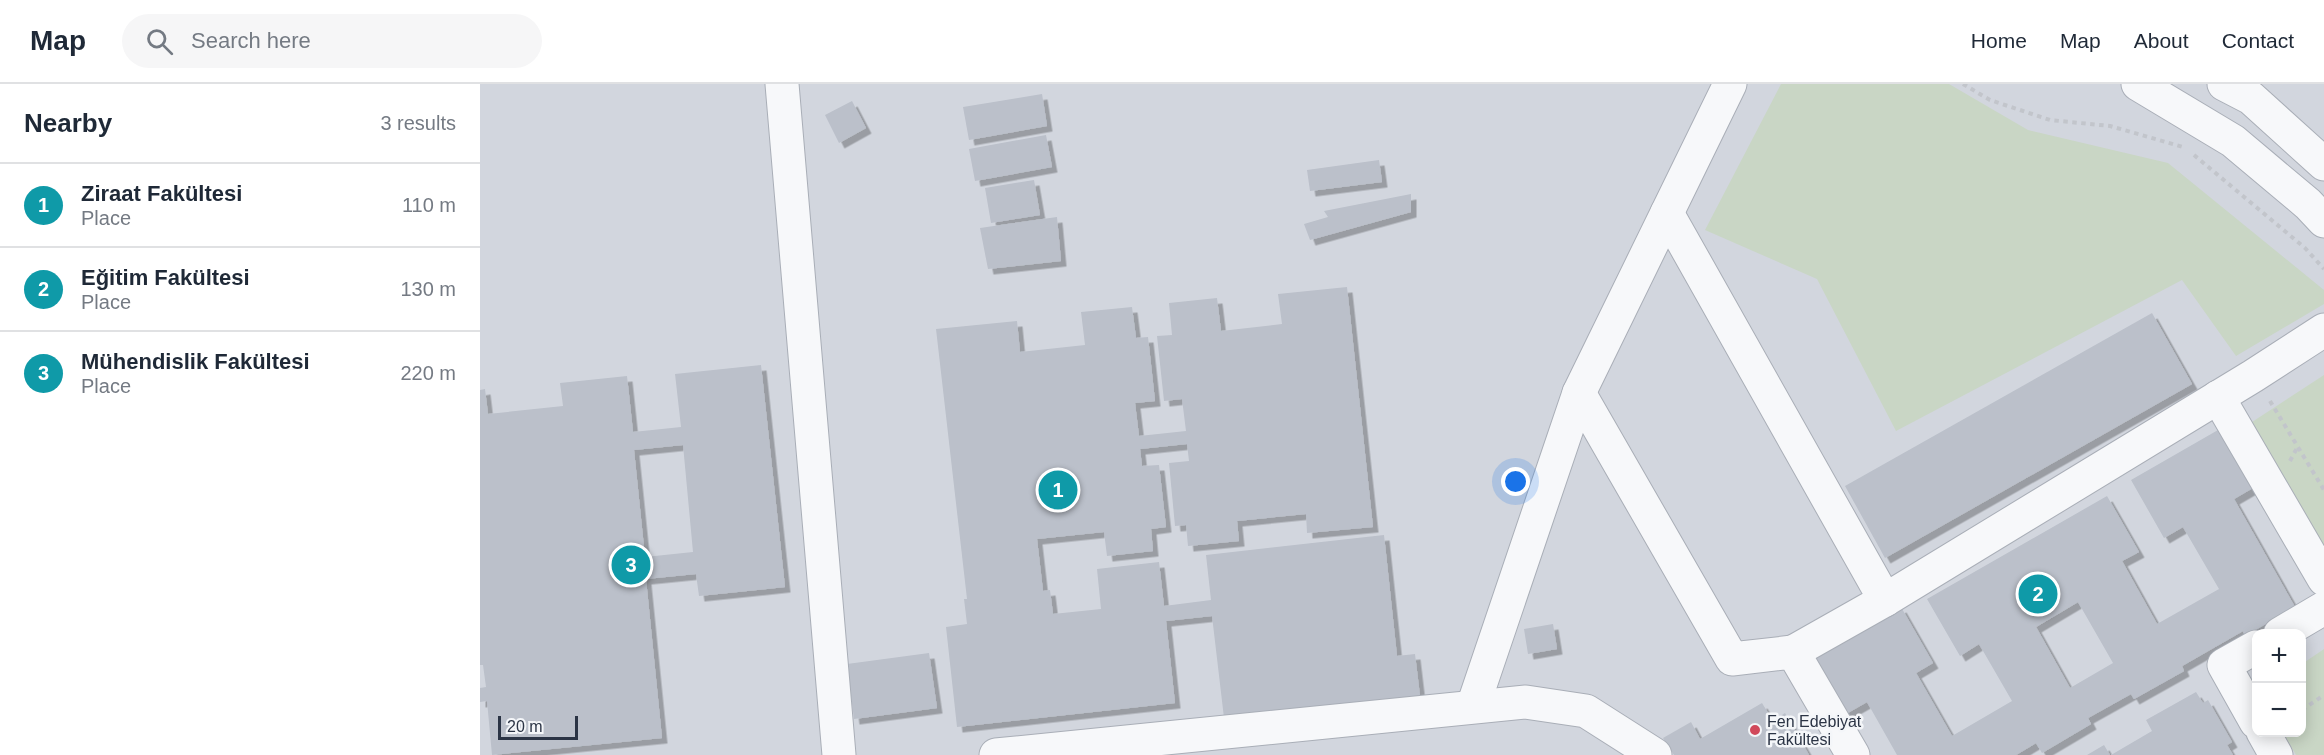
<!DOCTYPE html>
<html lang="en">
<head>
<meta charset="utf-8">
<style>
  body { margin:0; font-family:Helvetica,sans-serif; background:#f6f6f7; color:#1f2937 }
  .controls { position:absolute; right:18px; bottom:18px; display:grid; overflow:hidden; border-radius:12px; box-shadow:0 3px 15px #0003 }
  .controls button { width:54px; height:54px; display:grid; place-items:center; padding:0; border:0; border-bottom:2px solid #e0e1e3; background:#fff; color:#1f2937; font:30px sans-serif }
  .scale { position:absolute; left:18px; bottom:15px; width:80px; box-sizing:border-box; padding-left:6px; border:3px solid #2b3445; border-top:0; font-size:16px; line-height:21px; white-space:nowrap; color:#2b3445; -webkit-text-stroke:4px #f4f6f9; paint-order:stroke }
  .you { position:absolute; left:1036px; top:398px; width:21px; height:21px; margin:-15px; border:4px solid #fff; border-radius:50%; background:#1a73e8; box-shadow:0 0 0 9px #1a73e833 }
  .badge { display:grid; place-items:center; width:39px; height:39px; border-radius:50%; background:#d1495b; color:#fff; font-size:20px; font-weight:700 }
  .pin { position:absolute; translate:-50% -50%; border:3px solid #fff; box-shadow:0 2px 6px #0006 }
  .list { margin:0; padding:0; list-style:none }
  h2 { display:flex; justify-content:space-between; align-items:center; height:78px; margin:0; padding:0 24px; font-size:26px }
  h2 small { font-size:20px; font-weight:400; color:#747a83 }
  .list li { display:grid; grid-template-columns:39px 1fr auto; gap:18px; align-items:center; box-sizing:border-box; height:84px; padding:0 24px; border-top:2px solid #e0e1e3 }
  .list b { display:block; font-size:22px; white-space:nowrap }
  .list p { margin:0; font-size:20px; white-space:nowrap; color:#747a83 }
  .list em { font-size:20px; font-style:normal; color:#747a83 }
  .icon { flex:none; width:33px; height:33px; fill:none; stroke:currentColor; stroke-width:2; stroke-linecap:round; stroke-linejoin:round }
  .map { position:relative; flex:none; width:1844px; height:671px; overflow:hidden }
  header { display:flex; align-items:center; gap:36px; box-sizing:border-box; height:84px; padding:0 30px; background:#fff; border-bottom:2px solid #e0e1e3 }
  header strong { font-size:28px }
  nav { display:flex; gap:33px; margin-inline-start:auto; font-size:21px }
  .search { width:420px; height:54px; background:#f6f6f7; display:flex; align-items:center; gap:15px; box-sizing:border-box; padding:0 21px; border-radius:33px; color:#747a83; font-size:22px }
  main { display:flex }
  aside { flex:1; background:#fff }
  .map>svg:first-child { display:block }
</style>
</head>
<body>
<header>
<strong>Map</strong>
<div class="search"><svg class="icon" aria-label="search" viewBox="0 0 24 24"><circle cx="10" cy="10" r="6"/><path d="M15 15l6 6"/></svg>Search here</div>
<nav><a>Home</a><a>Map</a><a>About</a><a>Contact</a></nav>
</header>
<main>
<aside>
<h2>Nearby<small>3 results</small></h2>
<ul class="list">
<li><span class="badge" style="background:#0f9aa8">1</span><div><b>Ziraat Fakültesi</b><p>Place</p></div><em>110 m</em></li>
<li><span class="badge" style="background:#0f9aa8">2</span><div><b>Eğitim Fakültesi</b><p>Place</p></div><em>130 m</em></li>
<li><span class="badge" style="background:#0f9aa8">3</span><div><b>Mühendislik Fakültesi</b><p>Place</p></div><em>220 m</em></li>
</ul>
</aside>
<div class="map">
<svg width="1844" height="671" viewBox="0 0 1844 671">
  <defs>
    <filter id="shadow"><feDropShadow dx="5.5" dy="5.5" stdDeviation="0" flood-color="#0004"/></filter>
  </defs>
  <rect width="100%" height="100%" fill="#e4e7ec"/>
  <!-- built -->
  <path fill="#d2d6de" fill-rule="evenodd" d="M0 0H1844V671H0ZM1776 550H1822V648H1776Z"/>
  <!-- green -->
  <g fill="#c9d6c5">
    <path d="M1301 0H1469L1548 46 1688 79 1844 206V220L1756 272 1702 196 1416 347 1337 195 1225 146Z"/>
    <path d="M1844 291V475L1769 340Z"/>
    <path d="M1844 565V671H1816L1803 649 1822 648V580Z"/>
  </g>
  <!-- building -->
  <g fill="#bbc0ca" fill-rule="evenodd" filter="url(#shadow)">
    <path d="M562 10 567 42 489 56 483 23Z"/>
    <path d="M372 17 386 44 359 59 345 31Z"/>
    <path d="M566 51 572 83 495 97 489 65Z"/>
    <path d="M899 76 902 98 830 107 827 86Z"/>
    <path d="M554 96 560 131 511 139 505 104Z"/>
    <path d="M931 110V128L830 156 824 140 848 133 844 127Z"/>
    <path d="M577 133 581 177 508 185 500 144Z"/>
    <path d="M867 203 893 443 827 449 826 430 757 437 759 457 708 462 706 441 695 442 689 379 709 377 707 360 660 365 662 382 679 381 686 443 671 445 673 467 627 472 624 448 557 455 563 507 570 506 573 530 621 525 617 485 679 478 684 522 731 516 726 471 904 451 917 572 935 570 940 612 744 634 732 532 686 537 695 619 477 643 466 543 487 540 484 515H487L456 245 537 237 540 268 605 261 601 228 652 223 656 254 668 253 675 317 655 319 659 352 706 347 702 315 684 317 677 252 692 251 689 219 737 214 741 247 802 240 798 210Z"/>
    <path d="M1672 229 1712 300 1405 474 1365 402Z"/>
    <path d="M281 281 305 503 219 512 216 490 166 495 182 654 12 671 7 617 0 618V604L6 603 3 581H0V306L5 305 8 330 83 322 80 299 147 292 153 348 201 343 195 290ZM203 361 213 468 165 473 154 366Z"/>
    <path d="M1745 342 1778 401 1754 415 1815 523 1765 552 1763 547 1702 582 1704 587 1654 615 1651 610 1608 634 1611 640 1562 669 1556 659 1536 671H1417L1387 618 1366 630 1334 573 1421 523 1453 579 1436 589 1472 652 1532 617 1499 560 1480 572 1447 515 1627 412 1659 468 1642 477 1677 540 1739 505 1703 443 1684 454 1651 396ZM1598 518 1633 579 1590 604 1556 543Z"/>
    <path d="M1073 540 1077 565 1048 570 1044 545Z"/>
    <path d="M449 569 457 624 374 635 367 580Z"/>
    <path d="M1716 608 1723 619 1728 616 1752 658 1747 661 1753 671H1631L1672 647 1666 636Z"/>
    <path d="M1282 619 1293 637 1305 629 1329 671H1194L1183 654 1211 638 1220 655Z"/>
    <path d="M1624 661 1630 671H1607Z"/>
  </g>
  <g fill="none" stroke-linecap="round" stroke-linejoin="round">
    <!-- minor casing -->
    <g stroke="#a9aeb7" stroke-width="35">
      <g id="minor">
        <path d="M302 0 359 671"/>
        <path d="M1658 0 1753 57 1828 120 1844 137"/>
        <path d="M1744 0 1771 14 1844 80"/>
        <path d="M1187 129 1405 516 1313 568"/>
        <path d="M1099 309 1252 575 1313 568 1373 671"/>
        <path d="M1738 313 1844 495"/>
        <path d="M1405 516 1773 292 1844 246"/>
        <path d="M1800 550 1844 524"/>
        <path d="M1776 563 1744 581 1776 638"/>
        <path d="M993 622 1099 309 1250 0"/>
        <path d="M1783 648 1796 671"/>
        <path d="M516 671 1046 618 1106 627 1175 671"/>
      </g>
    </g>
    <!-- path -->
    <g stroke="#c2c5cb" stroke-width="4" stroke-dasharray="4.5 4.5" stroke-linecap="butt">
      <path d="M1483 0 1510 16 1570 36 1630 42 1703 63"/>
      <path d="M1714 71 1825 164 1844 185"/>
      <path d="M1790 317 1844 406"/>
      <path d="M1810 377 1818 362"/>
      <path d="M1822 626 1844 611"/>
    </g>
    <!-- minor -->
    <use href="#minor" stroke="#f7f8fa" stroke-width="33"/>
  </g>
  <!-- markers -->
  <circle fill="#d1495b" stroke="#f4f6f9" stroke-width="2" cx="1275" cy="646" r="6"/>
  <g text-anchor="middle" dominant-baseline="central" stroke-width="5" stroke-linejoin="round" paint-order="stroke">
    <!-- poi labels -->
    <g font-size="16" fill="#2b3445" stroke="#f4f6f9" text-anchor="start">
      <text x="1287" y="637">Fen Edebiyat<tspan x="1287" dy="18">Fakültesi</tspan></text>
    </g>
  </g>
</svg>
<div class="controls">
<button>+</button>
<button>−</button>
</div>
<div class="scale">20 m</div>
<div class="you"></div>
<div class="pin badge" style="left:578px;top:406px;background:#0f9aa8">1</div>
<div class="pin badge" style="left:1558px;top:510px;background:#0f9aa8">2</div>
<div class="pin badge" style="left:151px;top:481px;background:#0f9aa8">3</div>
</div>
</main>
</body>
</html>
